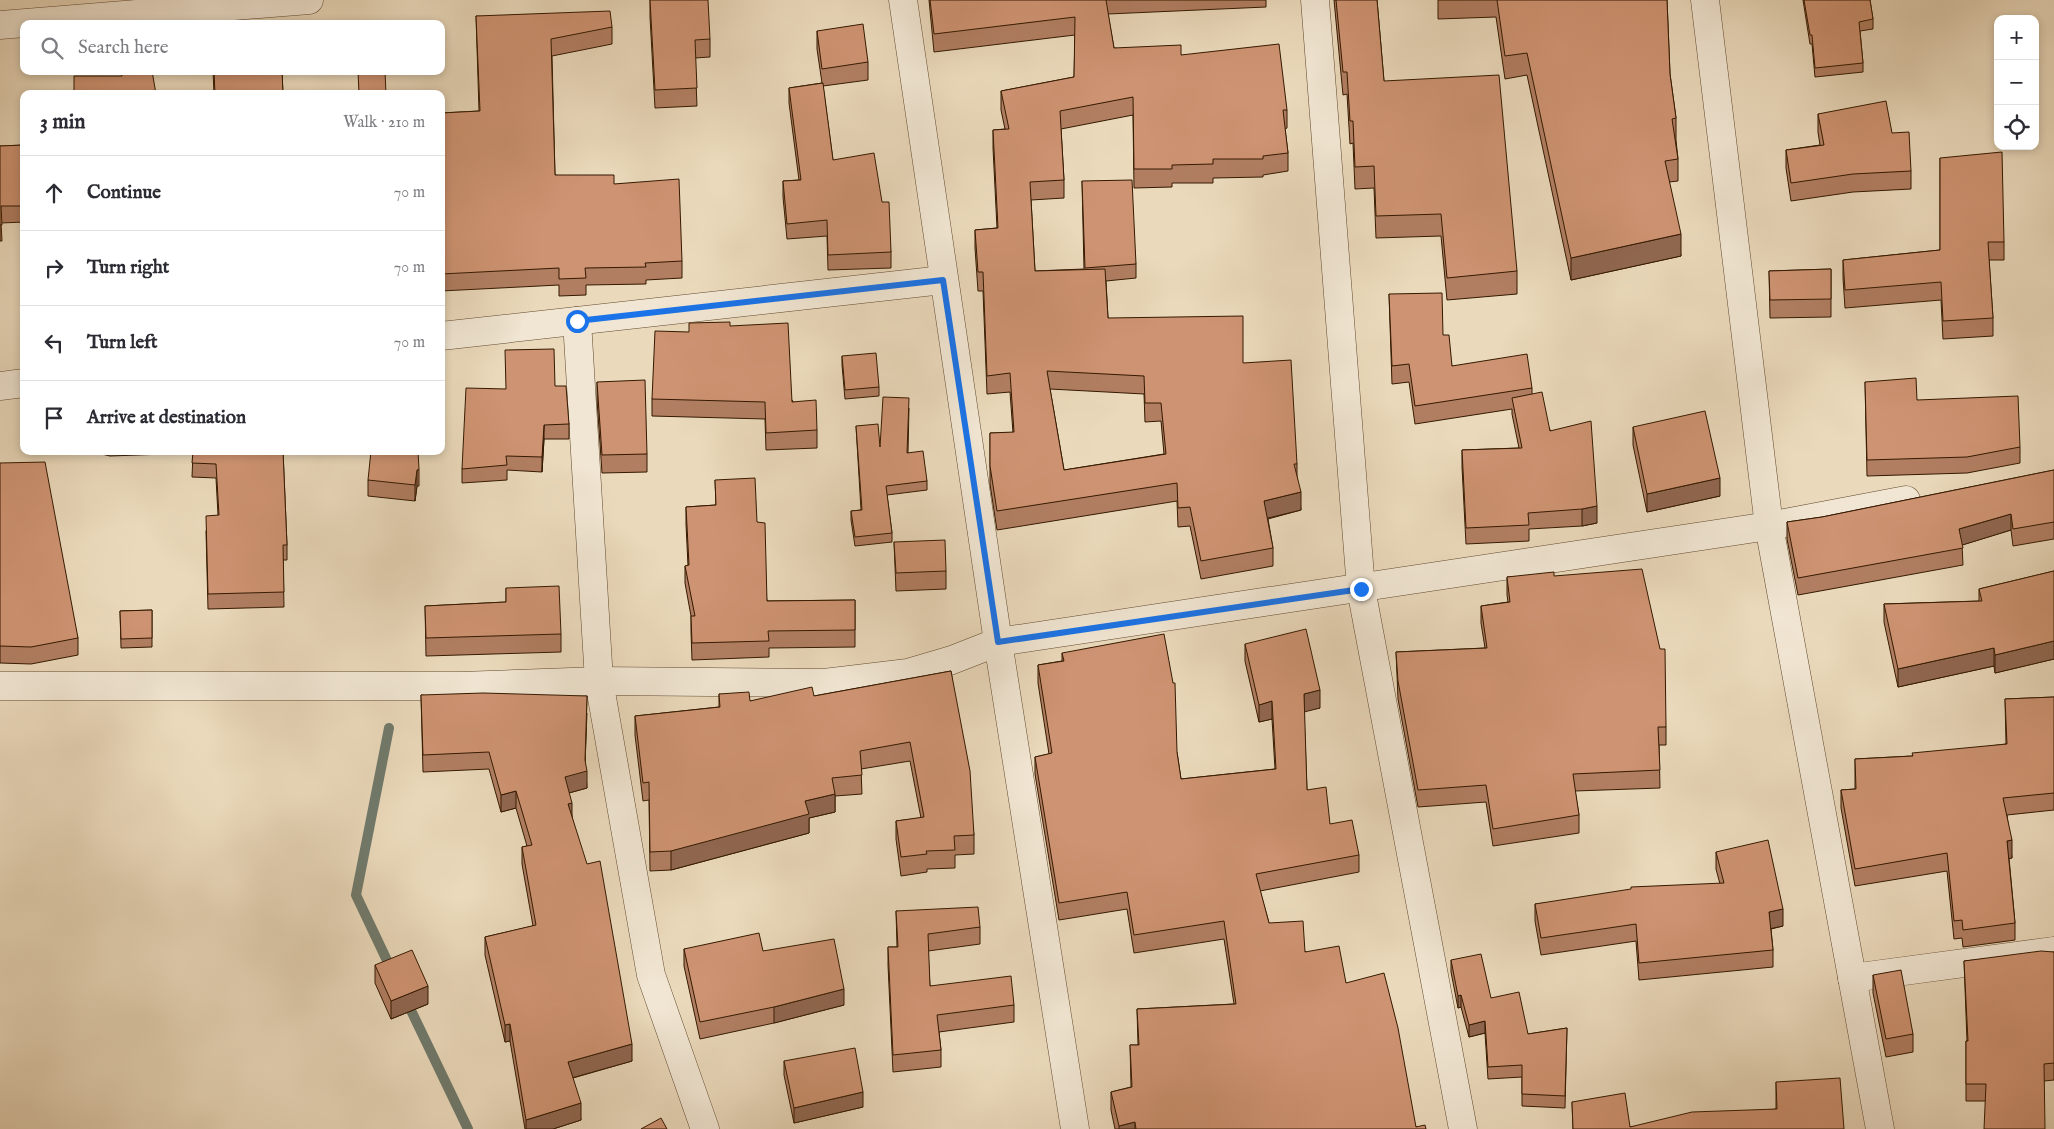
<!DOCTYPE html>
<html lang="en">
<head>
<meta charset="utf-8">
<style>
  body { margin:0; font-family:"IM FELL English",serif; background:#f7f7f7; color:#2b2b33 }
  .controls { position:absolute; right:15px; top:15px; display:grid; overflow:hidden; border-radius:10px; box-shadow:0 2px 8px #0003 }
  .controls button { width:45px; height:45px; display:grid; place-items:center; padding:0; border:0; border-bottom:1px solid #e1e1e2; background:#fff; color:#2b2b33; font:25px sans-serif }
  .stop { position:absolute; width:15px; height:15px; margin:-11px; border:4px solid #1a73e8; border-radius:50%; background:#fff }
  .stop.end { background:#1a73e8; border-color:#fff; box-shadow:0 1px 5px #0008 }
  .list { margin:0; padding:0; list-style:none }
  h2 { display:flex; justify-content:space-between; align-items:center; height:65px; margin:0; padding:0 20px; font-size:21px }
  h2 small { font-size:16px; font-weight:400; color:#7c7c81 }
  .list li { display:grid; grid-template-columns:32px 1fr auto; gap:15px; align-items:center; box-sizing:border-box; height:75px; padding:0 20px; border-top:1px solid #e1e1e2 }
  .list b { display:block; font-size:19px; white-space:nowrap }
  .list em { font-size:16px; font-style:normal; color:#7c7c81 }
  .icon { flex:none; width:28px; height:28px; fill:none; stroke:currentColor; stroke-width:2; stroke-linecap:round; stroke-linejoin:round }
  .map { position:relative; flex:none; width:2054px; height:1129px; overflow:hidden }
  .search { position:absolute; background:#fff; box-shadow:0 2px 8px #0003; left:20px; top:20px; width:425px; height:55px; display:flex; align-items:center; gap:12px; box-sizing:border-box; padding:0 18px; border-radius:10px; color:#7c7c81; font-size:19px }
  .panel { position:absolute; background:#fff; box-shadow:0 2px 8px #0003; left:20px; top:90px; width:425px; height:365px; border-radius:10px }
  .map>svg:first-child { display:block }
</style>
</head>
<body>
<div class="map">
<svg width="2054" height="1129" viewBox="0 0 2054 1129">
  <rect width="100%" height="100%" fill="#ead9bb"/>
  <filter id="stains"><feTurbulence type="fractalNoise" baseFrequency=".004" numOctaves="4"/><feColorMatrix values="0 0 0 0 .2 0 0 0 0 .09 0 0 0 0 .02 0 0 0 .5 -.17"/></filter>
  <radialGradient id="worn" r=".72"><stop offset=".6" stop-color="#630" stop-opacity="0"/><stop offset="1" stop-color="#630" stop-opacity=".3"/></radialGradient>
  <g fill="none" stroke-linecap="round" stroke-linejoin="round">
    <!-- stream -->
    <g stroke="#707a6c" stroke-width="10">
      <path d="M389 728 356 895 392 971"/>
      <path d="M406 1000 468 1129"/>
    </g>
    <!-- street casing -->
    <g stroke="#62492f" stroke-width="29">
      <g id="street">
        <path d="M903 0 998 642 1075 1129"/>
        <path d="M1315 0 1361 589 1463 1129"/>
        <path d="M1705 0 1769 526 1880 1129"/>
        <path d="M0 25 309 0"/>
        <path d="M577 321 599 681 651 975 705 1129"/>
        <path d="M441 336 943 280"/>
        <path d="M0 386 24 383"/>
        <path d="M0 686H461L599 681 824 683 908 673 952 660 998 642 1769 526 1906 500"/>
        <path d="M1852 978 2054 951"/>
      </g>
    </g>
    <!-- street -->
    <use href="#street" stroke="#f1e6d3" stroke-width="28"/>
  </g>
  <!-- wall -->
  <g fill="#b17e62" stroke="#341900" fill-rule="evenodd">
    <path d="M650 0 710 39V57L695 58 697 106 655 108 650 17Z"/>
    <path d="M929 0H1266V7L1108 14 1114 48 1181 55 1287 110V128L1285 129 1288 153V171L1263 175V177L1213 178V183H1172V187L1134 188 1133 115 1061 129 1064 180V198L1031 200 1035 271 1084 269 1082 181 1136 264V278L1106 281 1108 318 1243 363 1297 464V476L1301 510 1268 519 1273 548V566L1201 579 1190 526 1178 527 1177 501 997 530 990 484V433H1013L1010 392 987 394 983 291H978L975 248V230L997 228 993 148V130L1005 129 1001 110V91L1074 77 1075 35 934 52ZM1050 389 1144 394 1145 422 1161 421 1164 454 1064 470Z"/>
    <path d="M1334 0H1377L1384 81 1517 271V294L1447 300 1441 236 1376 238 1374 188 1355 189 1353 143 1350 144 1347 94 1343 95Z"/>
    <path d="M1438 0H1667L1670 74 1676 118V140L1678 159V181L1669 182 1681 256 1571 280 1527 75 1505 79 1496 17 1438 19Z"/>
    <path d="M1803 0H1870L1873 19V29L1860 31 1863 63V72L1815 77 1812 44H1810Z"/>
    <path d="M476 16 612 27V44L552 56 555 175 614 184 682 261V278L646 280V284L586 285V295L559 296V285L441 291V113L479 111Z"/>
    <path d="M817 31 868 62V80L823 86 833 160 882 202 891 252V268L828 270 827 236 787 239 783 197V181L799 180 789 103V88L822 83 817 49Z"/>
    <path d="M213 71H282L283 94H214Z"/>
    <path d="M1818 114 1892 133 1911 171V189L1853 192 1791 201 1786 168V150L1820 145 1818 132Z"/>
    <path d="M24 145V222L1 223 2 241H0V146Z"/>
    <path d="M1940 158 2004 242V260H1989L1993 318V336L1943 339 1941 300 1845 308 1843 278V260L1940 250Z"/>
    <path d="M1831 269V317L1770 318 1769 271Z"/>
    <path d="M1389 294 1443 335 1452 366 1532 388V394L1597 523 1582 526 1529 529V541L1466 544 1462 467V450L1519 448 1512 414V409L1415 424 1409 382 1392 384Z"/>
    <path d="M730 326 817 430V448L766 450 765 419 652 416V399L689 332Z"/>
    <path d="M842 356 879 387V396L845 399 842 365Z"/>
    <path d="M597 382 647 454V472L602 473 597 400Z"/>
    <path d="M1865 382 1917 400 2020 447V463L1967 473 1867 476Z"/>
    <path d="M555 386 569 424V439H544L542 472 507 470V480L462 483V469L506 389Z"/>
    <path d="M909 408 908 453 927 481V490L887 495 892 533V542L855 546 851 520V511L861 510 856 426 880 447Z"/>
    <path d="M1633 427 1720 496 1647 512 1633 445Z"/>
    <path d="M89 451H283L287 545V560H283L284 607 208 609 206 531 218 515 216 478 192 477 193 453 110 456Z"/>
    <path d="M0 463 78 638V655L31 664 0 663Z"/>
    <path d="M419 469V486H417L415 501 368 496V480Z"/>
    <path d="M2054 470V539L2013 546 2011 530 1962 545 1963 565 1798 595 1787 539V522L1822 517Z"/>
    <path d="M715 480 757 522 767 601 855 600V647L769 648V657L692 660 691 632V616L685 583V566H688L686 524V507L716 505Z"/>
    <path d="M894 542 946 571V589L896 591Z"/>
    <path d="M2054 571V659L1995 673 1994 666 1898 687 1884 622V604L1979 601V589Z"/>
    <path d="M1554 576 1666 727V745H1659L1660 788 1575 791 1579 815V833L1493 846 1486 802 1418 807 1398 699 1396 652 1485 648 1481 623V606L1508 602 1507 595V577Z"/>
    <path d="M506 588 561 634V652L426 656 425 606 506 602Z"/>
    <path d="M152 610V647L121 648 120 611Z"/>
    <path d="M1245 644 1320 708 1304 711 1307 790 1330 824 1359 855V872L1260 891 1269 923 1346 983 1416 1127 1426 1129H1115L1111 1110V1092L1131 1087 1130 1045H1138L1137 1009 1234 1004 1224 939 1134 953 1127 909 1059 920 1035 774V757L1049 754 1038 683V665L1062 661V653L1177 752 1181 779 1275 769 1272 719 1259 722 1245 661Z"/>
    <path d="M951 671 974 835V854L955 855V868L927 869V872L901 876 896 839V821L921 818 910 761 861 769 862 794 835 796V812L809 818V833L671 870 650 871 649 800 643 801 635 735V716L719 707V694L750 701 814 696Z"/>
    <path d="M421 695 587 713 585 762 587 788 569 793 572 817 632 1061 573 1078 581 1120 553 1129H525L510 1041 505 1042 485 955V937L533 926 522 864V847L527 846 516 808 501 812 489 769 423 772Z"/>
    <path d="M2054 697V810L2007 815 2012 858H2009L2015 923V940L1963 947 1962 938 1954 939 1947 871 1855 886 1841 808V790L1855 789V759L1912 756 2006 744 2005 699Z"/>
    <path d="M1716 852 1783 926 1771 929 1773 950V967L1639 980 1636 941 1541 955 1535 921V904L1720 884 1716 869Z"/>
    <path d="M896 911 980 927V944L928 951 930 986 1014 1005V1022L939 1032 941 1050V1067L893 1072 888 965V947H897Z"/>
    <path d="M684 949 763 951 844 1005 774 1023 700 1039 684 966Z"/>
    <path d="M2054 952V1080L2044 1081 1986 1101H1966V1041H1967L1964 961Z"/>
    <path d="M1451 960 1528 1034 1567 1028 1565 1108 1522 1106V1077L1488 1079 1485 1033 1469 1037 1461 1007 1458 1008 1451 972Z"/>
    <path d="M375 965 428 1004 391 1019 375 983Z"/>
    <path d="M1873 975 1913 1034V1052L1886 1057 1873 993Z"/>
    <path d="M784 1061 863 1107 794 1123 784 1075Z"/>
    <path d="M1776 1082 1844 1129H1573L1572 1102 1630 1127 1776 1109Z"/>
  </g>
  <!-- shaded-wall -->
  <g fill="#906750" stroke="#341900">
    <path d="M1681 234V256L1571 280V258Z"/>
    <path d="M544 425V439L542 472V457Z"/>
    <path d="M417 470V486L415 501V485Z"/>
    <path d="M1720 478V496L1647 512V494Z"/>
    <path d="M1301 492V510L1264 519V501Z"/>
    <path d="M1597 506V523L1582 526V509Z"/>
    <path d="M2011 514V530L1959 546V529Z"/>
    <path d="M2054 641V659L1995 673V655Z"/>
    <path d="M1994 648V666L1898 687V669Z"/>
    <path d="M1320 690V708L1304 712V694Z"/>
    <path d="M587 696 585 771H587V788L565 794V777Z"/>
    <path d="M1272 701V719L1259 722V705Z"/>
    <path d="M516 791V808L501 812V795Z"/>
    <path d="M835 794V812L809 818V833L671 870V851L805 801Z"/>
    <path d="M572 803V820L568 804Z"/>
    <path d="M2012 840V858L2007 859V841Z"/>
    <path d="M1783 909V926L1769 929V912Z"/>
    <path d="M428 986V1004L391 1019V1001Z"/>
    <path d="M844 989V1005L774 1023V1007Z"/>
    <path d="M1461 995V1007L1458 1008V996Z"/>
    <path d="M1485 1021V1033L1469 1037V1025Z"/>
    <path d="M510 1024V1041L505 1042V1025Z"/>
    <path d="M632 1044V1061L568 1079V1062Z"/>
    <path d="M863 1092V1107L794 1123V1108Z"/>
    <path d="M581 1103V1120L553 1129H526V1120Z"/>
    <path d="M1135 1122V1129H1119V1126Z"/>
  </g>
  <!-- building -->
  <g fill="#ce9372" stroke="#341900" fill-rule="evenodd">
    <path d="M650 0H708L710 39 695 40 697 88 655 90Z"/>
    <path d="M930 0H1106L1114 48 1181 45V55L1279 44 1287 110H1283L1288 153 1263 156V159H1213V164L1172 165V169H1134L1133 97 1060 111 1064 180 1030 182 1035 271 1105 269 1108 318 1243 316V363L1291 360 1297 464H1294L1301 492 1264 501 1273 548 1201 561 1190 507 1178 508 1177 483 997 511 990 466V433L1014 432 1010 373 987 376 983 272H978L975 230 998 228 993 130 1009 129 1001 91 1074 77 1075 17 934 34ZM1047 371 1144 376 1145 403H1161L1166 454 1064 470Z"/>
    <path d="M1336 0H1377L1384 81 1499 75 1517 271 1447 278 1441 214 1376 216 1374 166 1355 167 1353 121H1350L1347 72H1343Z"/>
    <path d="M1497 0H1667L1670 74 1676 118 1672 119 1678 159 1665 161 1681 234 1571 258 1527 53 1505 56Z"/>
    <path d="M1804 0H1870L1873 19 1859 22 1863 63 1815 68 1812 35H1810Z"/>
    <path d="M610 11 612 27 551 39 555 175H614V184L679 179 682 261 645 263 646 267 585 268 586 278 559 279V268L441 274V113L480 111 476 16Z"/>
    <path d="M863 24 868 62 822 69 817 31Z"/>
    <path d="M121 71H152L156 94H74V76H122Z"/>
    <path d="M214 71H282L283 94H215Z"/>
    <path d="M358 71H385L386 94H359Z"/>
    <path d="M823 83 833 160 874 153 882 202H889L891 252 828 255 827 220 787 224 783 181 801 180 789 88Z"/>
    <path d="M1886 101 1892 133 1909 132 1911 171 1853 174 1791 183 1786 150 1824 145 1818 114Z"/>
    <path d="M24 145V206H1L2 225H0V146Z"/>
    <path d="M2002 152 2004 242H1988L1993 318 1943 321 1941 282 1845 290 1843 260 1940 250V158Z"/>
    <path d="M1132 180 1136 264 1085 268 1082 181Z"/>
    <path d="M1831 269V299L1770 300 1769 271Z"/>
    <path d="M1442 293 1443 335H1449L1452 366 1527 354 1532 388 1415 406 1409 364 1392 366 1389 294Z"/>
    <path d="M730 322V326L788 323 792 402 816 400 817 430 766 433 765 402 652 399 655 331 689 332V323Z"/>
    <path d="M554 349 555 386H566L569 424 544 425 542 457 506 456 507 465 462 469 466 388 506 389 505 350Z"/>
    <path d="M876 353 879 387 845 390 842 356Z"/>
    <path d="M1916 378 1917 400 2018 396 2020 447 1967 457 1867 460 1865 382Z"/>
    <path d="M645 380 647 454 602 455 597 382Z"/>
    <path d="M1542 392 1550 431 1591 421 1597 506 1582 509 1528 513 1529 525 1466 528 1462 450 1522 448 1512 398Z"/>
    <path d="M883 397 909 398 907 453 923 451 927 481 886 486 892 533 855 537 851 511 862 510 856 426 878 424 880 447Z"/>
    <path d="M1705 411 1720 478 1647 494 1633 427Z"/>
    <path d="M193 451H283L287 545H283L284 592 208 594 206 516 219 515 216 464 192 463Z"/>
    <path d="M371 451H418L419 469 417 470 415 485 368 480Z"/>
    <path d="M45 462 78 638 31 647 0 646V463Z"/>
    <path d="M2054 470V522L2013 529 2011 514 1959 529 1963 548 1798 578 1787 522 1822 517Z"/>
    <path d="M755 478 757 522 765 523 767 601 855 600V630L768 631 769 641 692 643 691 616H695L685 566 689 565 686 507 716 505 715 480Z"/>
    <path d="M945 540 946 571 896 573 894 542Z"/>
    <path d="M1642 569 1660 649H1665L1666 727H1658L1660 770 1573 774 1579 815 1493 829 1486 785 1418 790 1398 681 1396 652 1487 648 1481 606 1510 602 1507 577 1554 572V576Z"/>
    <path d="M2054 571V641L1995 655 1994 648 1898 669 1884 604 1982 601 1979 589Z"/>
    <path d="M559 586 561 634 426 638 425 606 506 602V588Z"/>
    <path d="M152 610V638L121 639 120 611Z"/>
    <path d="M1306 629 1320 690 1304 694 1307 790 1326 787 1330 824 1352 820 1359 855 1256 874 1269 923 1303 921 1305 952 1339 946 1346 983 1384 973 1398 1028 1416 1127 1425 1125 1426 1129H1136L1135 1122 1119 1126 1111 1092 1132 1087 1130 1045H1139L1137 1009 1236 1004 1224 921 1134 935 1127 892 1059 903 1035 757 1052 753 1038 665 1064 661 1062 653 1164 634 1173 683H1175L1177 752 1181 779 1276 769 1272 701 1259 705 1245 644Z"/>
    <path d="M951 671 970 771 974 835 954 836 955 850 926 851 927 854 901 857 896 821 924 817 910 742 860 751 862 775 832 778 835 794 805 801 809 814 671 851 650 852 649 782 643 783 635 716 720 707 719 694 749 692 750 701 812 687 814 696Z"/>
    <path d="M483 693 587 696 585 760 587 771 565 777 572 803 568 804 587 864 600 861 632 1044 568 1062 581 1103 526 1120 510 1024 505 1025 485 937 536 925 522 847 532 845 516 791 501 795 489 752 423 755 421 695Z"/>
    <path d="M2054 697V793L2003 798 2012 840 2007 841 2015 923 1963 930 1962 920 1954 921 1947 853 1855 869 1841 790 1856 789 1855 759 1913 756 1912 753 2007 744 2005 699Z"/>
    <path d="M1768 840 1783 909 1769 912 1773 950 1639 963 1636 924 1541 938 1535 904 1631 889V887L1724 883 1716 852Z"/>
    <path d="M978 907 980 927 928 934 930 986 1011 976 1014 1005 937 1015 941 1050 893 1055 888 947H898L896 911Z"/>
    <path d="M759 933 763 951 834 939 844 989 774 1007 700 1022 684 949Z"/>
    <path d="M412 950 428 986 391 1001 375 965Z"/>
    <path d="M2041 951 2054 952V1063L2044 1064 2045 1129H1984L1986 1084H1966V1041H1968L1964 961Z"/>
    <path d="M1481 954 1491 998 1519 992 1528 1034 1567 1028 1565 1096 1522 1094V1065L1488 1067 1485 1021 1469 1025 1461 995 1458 996 1451 960Z"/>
    <path d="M1901 970 1913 1034 1886 1039 1873 975Z"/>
    <path d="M855 1048 863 1092 794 1108 784 1061Z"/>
    <path d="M1840 1078 1844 1129H1573L1572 1102 1625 1093 1630 1127 1692 1112 1777 1109 1776 1082Z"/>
    <path d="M661 1118 667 1129H641Z"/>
  </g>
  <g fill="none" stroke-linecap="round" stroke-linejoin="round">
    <!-- route -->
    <path stroke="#1a73e8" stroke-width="6" d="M577 321 943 280 998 642 1361 589"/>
  </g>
  <rect width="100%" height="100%" filter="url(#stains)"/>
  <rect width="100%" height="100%" fill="url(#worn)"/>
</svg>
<div class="controls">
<button>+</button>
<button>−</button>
<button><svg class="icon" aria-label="locate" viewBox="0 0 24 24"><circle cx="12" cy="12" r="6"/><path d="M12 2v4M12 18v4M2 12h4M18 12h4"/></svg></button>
</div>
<div class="stop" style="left:577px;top:321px"></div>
<div class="stop end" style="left:1361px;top:589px"></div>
<div class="search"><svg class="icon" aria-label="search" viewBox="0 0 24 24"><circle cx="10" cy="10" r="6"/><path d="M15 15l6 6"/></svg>Search here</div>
<section class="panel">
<h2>3 min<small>Walk · 210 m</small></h2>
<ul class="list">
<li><svg class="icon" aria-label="ahead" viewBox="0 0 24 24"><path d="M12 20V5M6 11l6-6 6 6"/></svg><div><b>Continue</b></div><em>70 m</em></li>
<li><svg class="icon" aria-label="right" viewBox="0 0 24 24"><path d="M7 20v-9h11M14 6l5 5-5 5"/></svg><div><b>Turn right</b></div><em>70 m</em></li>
<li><svg class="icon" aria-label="left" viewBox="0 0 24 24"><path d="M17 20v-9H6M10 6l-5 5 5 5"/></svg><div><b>Turn left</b></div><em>70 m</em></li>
<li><svg class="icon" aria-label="arrive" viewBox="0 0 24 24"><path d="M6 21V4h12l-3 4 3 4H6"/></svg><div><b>Arrive at destination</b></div></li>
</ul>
</section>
</div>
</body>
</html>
